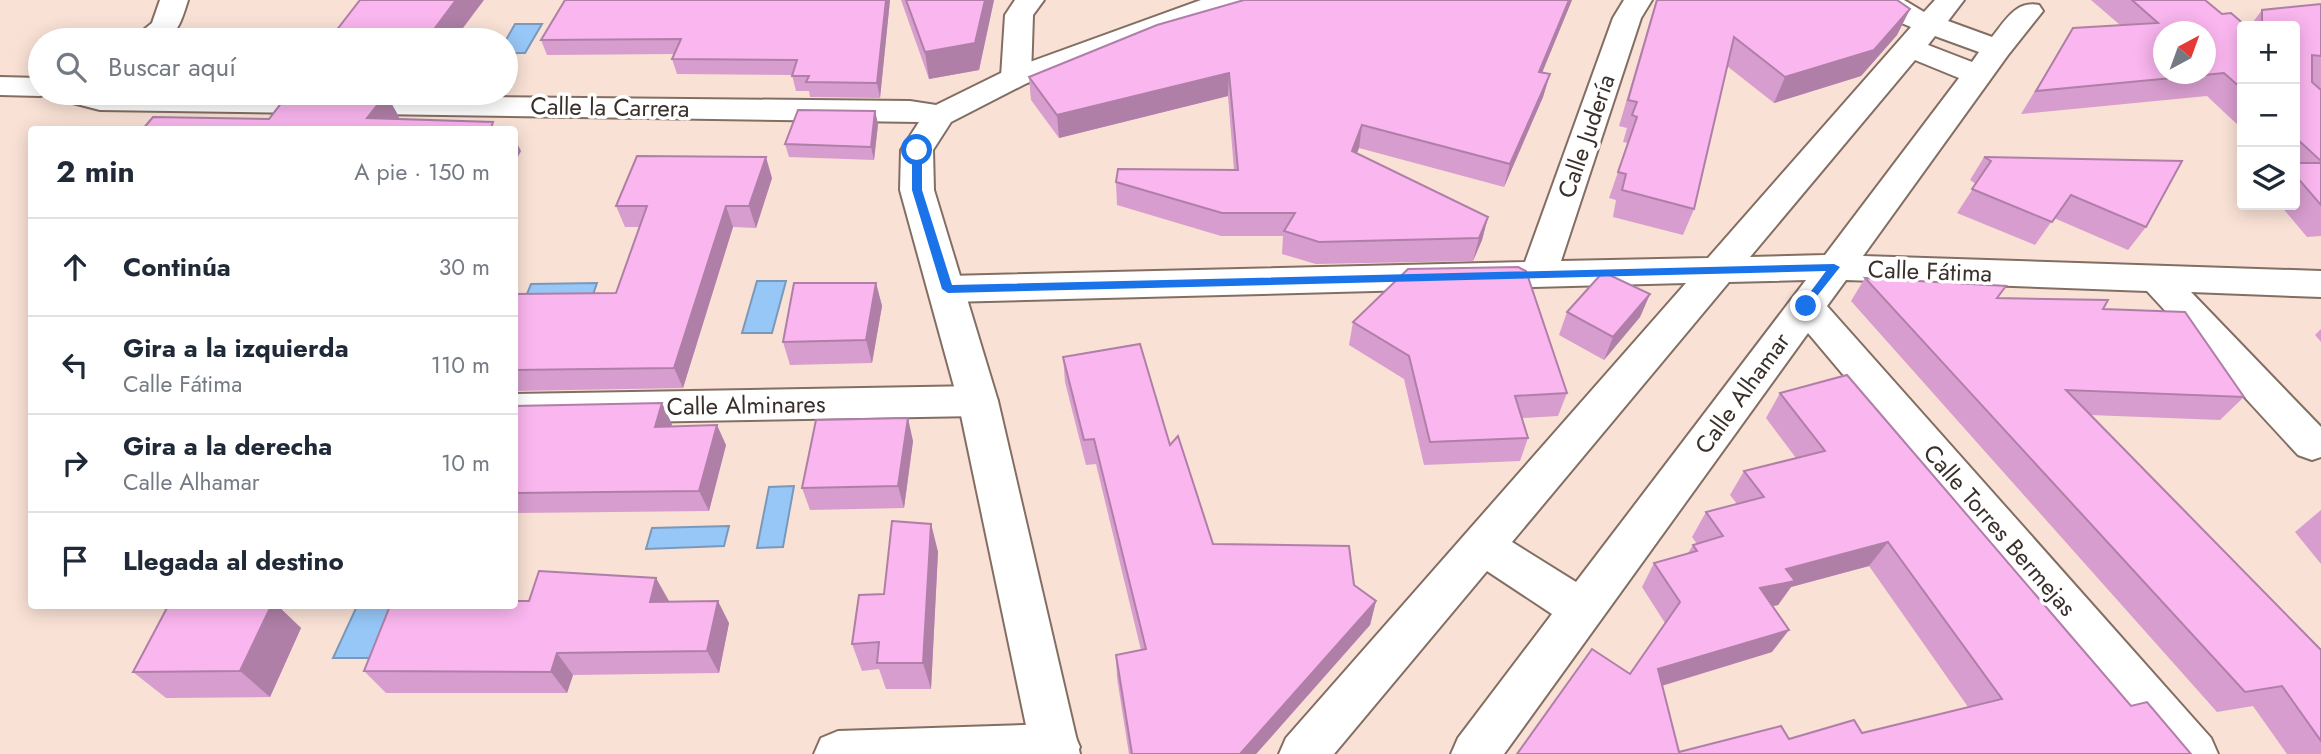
<!DOCTYPE html>
<html lang="es">
<head>
<meta charset="utf-8">
<style>
  body { margin:0; font-family:Jost,sans-serif; background:#f6f6f7; color:#1f2937 }
  .controls { position:absolute; right:21px; top:21px; display:grid; overflow:hidden; border-radius:7px; box-shadow:0 4px 18px #0003 }
  .controls button { width:63px; height:63px; display:grid; place-items:center; padding:0; border:0; border-bottom:2px solid #e0e1e3; background:#fff; color:#1f2937; font:35px sans-serif }
  .compass { position:absolute; left:2153px; top:21px; width:63px; height:63px; border-radius:50%; background:#fff; box-shadow:0 4px 18px #0003; rotate:41deg }
  .stop { position:absolute; width:21px; height:21px; margin:-16px; border:5px solid #1a73e8; border-radius:50%; background:#fff }
  .stop.end { background:#1a73e8; border-color:#fff; box-shadow:0 2px 7px #0008 }
  .list { margin:0; padding:0; list-style:none }
  h2 { display:flex; justify-content:space-between; align-items:center; height:91px; margin:0; padding:0 28px; font-size:30px }
  h2 small { font-size:23px; font-weight:400; color:#747a83 }
  .list li { display:grid; grid-template-columns:46px 1fr auto; gap:21px; align-items:center; box-sizing:border-box; height:98px; padding:0 28px; border-top:2px solid #e0e1e3 }
  .list b { display:block; font-size:26px; white-space:nowrap }
  .list p { margin:0; font-size:23px; white-space:nowrap; color:#747a83 }
  .list em { font-size:23px; font-style:normal; color:#747a83 }
  .icon { flex:none; width:38px; height:38px; fill:none; stroke:currentColor; stroke-width:2; stroke-linecap:round; stroke-linejoin:round }
  .map { position:relative; flex:none; width:2321px; height:754px; overflow:hidden }
  .search { position:absolute; background:#fff; box-shadow:0 4px 18px #0003; left:28px; top:28px; width:490px; height:77px; display:flex; align-items:center; gap:18px; box-sizing:border-box; padding:0 24px; border-radius:38px; color:#747a83; font-size:26px }
  .panel { position:absolute; background:#fff; box-shadow:0 4px 18px #0003; left:28px; top:126px; width:490px; height:483px; border-radius:7px }
  .map>svg:first-child { display:block }
</style>
</head>
<body>
<div class="map">
<svg width="2321" height="754" viewBox="0 0 2321 754">
  <rect width="100%" height="100%" fill="#f9e1d5"/>
  <!-- water -->
  <g fill="#96c7f7" stroke="#7a99ba" stroke-width="2">
    <path d="M515 24H542L525 53H506V40Z"/>
    <path d="M757 281H786L772 333H742Z"/>
    <path d="M597 283 590 303 523 304 531 284Z"/>
    <path d="M794 486 783 547 757 548 769 487Z"/>
    <path d="M729 526 724 546 646 549 652 528Z"/>
    <path d="M357 606H394L371 658H333Z"/>
  </g>
  <g fill="none" stroke-linecap="round" stroke-linejoin="round">
    <!-- minor casing -->
    <g stroke="#836e63" stroke-width="4">
      <g id="minor">
        <path d="M160 0H188C176 40 172 40 131 40L152 23Z"/>
        <path d="M1015 0H1044L1033 15 1031 77 1027 83 1016 86 1005 83 1001 77 1005 15Z"/>
        <path d="M1624 0H1652L1641 18 1561 261 1708 258 1911 27 1899 22 1871 0H1904L1924 12 1935 0H1964L1948 21 1992 37C2005 21 2016 0 2039 5L2043 11 2008 55 1863 256 2321 271V297L2191 292 2321 427V457L2312 460 2298 455 2147 291 1846 280 1827 306 2211 738 2218 754H2163L1808 333 1504 754H1451L1458 738 1552 614 1487 571 1334 754H1279L1286 738 1686 283 948 302 935 298 930 289 935 280 948 276 1525 262 1613 18ZM1935 36 1979 52 1972 62 1928 45ZM1915 60 1959 78 1825 255 1750 257ZM1806 280 1576 582 1512 542 1729 282Z"/>
        <path d="M978 386 992 390 998 401 992 412 978 416 514 424V394Z"/>
        <path d="M1056 724 1073 731 1080 747 1077 754H814L821 738 838 731Z"/>
      </g>
    </g>
    <!-- tertiary casing -->
    <g stroke="#836e63" stroke-width="4">
      <g id="tertiary">
        <path d="M1201 0H1242L1238 6 1027 83 951 122 933 150 934 190 998 401 1080 754H1032L958 401 900 190 901 150 919 122 100 110 61 100 57 93 910 101 936 105 1005 71Z"/>
        <path d="M0 77 40 78V93H51L40 96 0 95Z"/>
      </g>
    </g>
    <!-- minor -->
    <use href="#minor" fill="#fff" fill-rule="evenodd"/>
    <!-- tertiary -->
    <use href="#tertiary" fill="#fff" fill-rule="evenodd"/>
  </g>
  <!-- wall -->
  <g fill="#d79dce" fill-rule="evenodd">
    <path d="M890 0 880 98 810 97 809 91H796L792 75 677 74 672 59 674 54 547 55 541 40Z"/>
    <path d="M901 0H994L979 70 929 79Z"/>
    <path d="M1572 0 1542 72 1550 74 1543 97 1504 187 1359 148 1356 153 1488 217 1482 240 1473 261 1316 264 1282 254 1283 236H1221L1117 205 1116 182 1234 170 1228 96 1059 138 1031 100 1029 77Z"/>
    <path d="M1656 0H1897L1910 9 1897 35 1861 76 1774 103 1727 66 1694 209 1683 235 1613 217 1616 200 1609 198 1628 143 1623 142 1627 128 1619 126Z"/>
    <path d="M2091 0H2205L2222 14 2242 26V129L2207 96 2021 114 2073 28 2120 25Z"/>
    <path d="M2321 4V236L2307 237 2280 205H2295V26H2250L2262 10Z"/>
    <path d="M289 93H416V94L359 93 386 94 399 117 397 119 496 128H510L511 130H142L269 119Z"/>
    <path d="M875 111 878 124 874 160 789 157 785 144Z"/>
    <path d="M1984 157 2146 227 2128 250 2054 218 2035 245 1957 213 1976 184 1970 180Z"/>
    <path d="M772 178 756 228 733 227 683 388 514 391V294L616 293 639 227H625L616 206Z"/>
    <path d="M1865 278 1997 298 2103 309 2244 397 2220 420 2090 415 2321 650V754H2287L2253 706 2217 712 1851 301Z"/>
    <path d="M876 283 882 306 872 363 790 365 783 342Z"/>
    <path d="M1650 294 1640 317 1604 360 1559 335 1567 312Z"/>
    <path d="M1353 322 1567 393 1558 416 1522 418 1528 438 1520 461 1424 465 1404 379 1349 345Z"/>
    <path d="M2321 329V342L2315 335Z"/>
    <path d="M1063 357 1170 445 1213 544 1354 585 1376 601 1370 625 1256 754H1129L1117 678 1116 655 1141 650 1096 464 1086 465 1065 382Z"/>
    <path d="M1780 393 2131 706 2191 754H1517L1630 674 1665 623 1642 587 1654 563 1688 553 1693 545 1697 544 1692 537 1706 512 1737 504 1730 495 1744 471 1796 458 1766 418ZM1869 566 1968 707 1862 733 1789 739 1679 752 1662 686 1772 652V606L1778 605 1791 587Z"/>
    <path d="M514 406 672 424 671 426 726 445 709 511 517 513V516H514Z"/>
    <path d="M913 441 904 508 810 510 802 488Z"/>
    <path d="M2321 510V564L2295 532Z"/>
    <path d="M931 524 938 552 931 689H886L879 669 862 671 852 644Z"/>
    <path d="M656 578 668 602 729 623 719 673 573 675 567 693H386L364 671 529 601Z"/>
    <path d="M168 606H278L301 628 270 697 166 698 133 672Z"/>
  </g>
  <!-- shaded-wall -->
  <g fill="#af7fa7">
    <path d="M456 0H484L454 40H426Z"/>
    <path d="M886 0H890L880 98 877 83Z"/>
    <path d="M985 0H994L979 70 929 79 925 52Z"/>
    <path d="M1569 0H1572L1533 95 1539 72Z"/>
    <path d="M1910 9 1897 35 1861 76 1774 103 1785 77Z"/>
    <path d="M1229 73 1228 96 1059 138 1057 115Z"/>
    <path d="M1550 74 1543 97 1504 187 1510 164Z"/>
    <path d="M386 94 399 117 390 130 367 118Z"/>
    <path d="M875 111 878 124 874 160 871 147Z"/>
    <path d="M1362 125 1359 148 1349 174 1352 151Z"/>
    <path d="M514 137 521 151 514 165Z"/>
    <path d="M766 157 772 178 756 228 749 206Z"/>
    <path d="M726 206 733 227 683 388 674 368Z"/>
    <path d="M1488 217 1482 240 1473 261 1479 238Z"/>
    <path d="M876 283 882 306 872 363 866 340Z"/>
    <path d="M1650 294 1640 317 1604 360 1613 337Z"/>
    <path d="M662 403 672 424 665 447 655 427Z"/>
    <path d="M908 418 913 441 904 508 898 486Z"/>
    <path d="M717 425 726 445 709 511 699 491Z"/>
    <path d="M931 524 938 552 931 689 923 663Z"/>
    <path d="M1888 542 1869 566 1791 587 1778 605 1744 612 1760 588 1786 569Z"/>
    <path d="M656 578 669 601 664 625 650 602Z"/>
    <path d="M718 601 729 623 719 673 707 651Z"/>
    <path d="M1376 601 1370 625 1256 754H1240Z"/>
    <path d="M271 606H278L301 628 270 697 240 671Z"/>
    <path d="M1789 630 1772 652 1644 691 1658 669Z"/>
    <path d="M557 653 573 675 567 693 551 672Z"/>
  </g>
  <!-- building -->
  <g fill="#fab6ef" stroke="#af7fa7" stroke-width="2" fill-rule="evenodd">
    <path d="M360 0H456L426 40H329Z"/>
    <path d="M565 0H886L877 83 806 82 809 76H792L797 60 672 59 681 39 541 40Z"/>
    <path d="M906 0H985L975 43 925 52Z"/>
    <path d="M1244 0H1569L1539 72 1550 74 1510 164 1362 125 1352 151 1488 217 1479 238 1319 242 1284 231 1295 213H1222L1116 182 1118 169 1238 170 1229 73 1057 115 1029 77 1157 25Z"/>
    <path d="M1657 0H1897L1910 9 1874 50 1785 77 1734 37 1694 209 1622 190 1626 174 1618 172 1637 117 1632 115 1637 102 1628 100Z"/>
    <path d="M2132 0H2205L2222 14 2231 13 2246 26H2242V89L2224 73 2036 91 2073 28 2158 23ZM2164 32H2206V74H2164Z"/>
    <path d="M2321 4V56L2312 55V82L2321 90V161L2295 137V26H2262V10Z"/>
    <path d="M289 93 386 94 367 118 493 122 491 128H510L509 130H142L153 117 269 119Z"/>
    <path d="M798 110 875 111 871 147 785 144Z"/>
    <path d="M637 156 766 157 749 206H726L674 368 514 370V294L616 293 647 206H616Z"/>
    <path d="M1984 157 2182 161 2146 227 2071 195 2052 222 1972 189 1991 161Z"/>
    <path d="M2295 163H2321V205L2295 175Z"/>
    <path d="M1518 267 1526 271 1567 393 1515 396 1528 438 1430 442 1409 356 1353 322 1408 269Z"/>
    <path d="M1603 272 1650 294 1613 337 1567 312Z"/>
    <path d="M1865 278 2006 286 1997 298 2108 300 2103 309 2185 312 2244 397 2066 390 2321 650V741L2282 686 2245 692Z"/>
    <path d="M794 283H876L866 340 783 342Z"/>
    <path d="M1140 344 1170 445 1178 436 1213 544 1349 546 1354 585 1376 601 1240 754H1132L1116 655 1146 649 1094 439 1084 440 1063 357Z"/>
    <path d="M1847 375 2131 706 2147 702 2191 754H1517L1592 649 1630 674 1680 602 1654 563 1697 551 1693 545 1723 536 1706 512 1764 497 1744 471 1825 451 1780 393ZM1888 542 2002 699 1862 733 1854 720 1789 739 1781 726 1679 752 1658 669 1789 630 1760 588 1795 581 1786 569Z"/>
    <path d="M662 403 655 427 717 425 699 491 514 493V406Z"/>
    <path d="M908 418 898 486 802 488 816 420Z"/>
    <path d="M892 521 931 524 923 663H877L879 642 852 644 859 595 884 594Z"/>
    <path d="M539 571 656 578 650 602 718 601 707 651 557 653 551 672 364 671 390 606H514V601H529Z"/>
    <path d="M168 606H271L240 671 133 672Z"/>
  </g>
  <!-- route -->
  <path fill="#1a73e8" d="M917 147 922 150V190L952 285 1834 264 1840 267 1806 310 1800 306 1826 271 948 293 942 289 912 190V150Z"/>
  <g text-anchor="middle" dominant-baseline="central" stroke-width="7" stroke-linejoin="round" paint-order="stroke">
    <!-- street labels -->
    <g font-size="24" fill="#392f2b" stroke="#fff">
      <text transform="translate(610 107) rotate(1)">Calle la Carrera</text>
      <text transform="translate(1586 136) rotate(-71)">Calle Judería</text>
      <text transform="translate(1930 271) rotate(2)">Calle Fátima</text>
      <text transform="translate(1742 393) rotate(-54)">Calle Alhamar</text>
      <text transform="translate(746 405) rotate(-1)">Calle Alminares</text>
      <text transform="translate(2000 530) rotate(49)">Calle Torres Bermejas</text>
    </g>
  </g>
</svg>
<div class="controls">
<button>+</button>
<button>−</button>
<button><svg class="icon" aria-label="layers" viewBox="0 0 24 24"><path d="M12 4l9 5-9 5-9-5zM3 14l9 5 9-5"/></svg></button>
</div>
<svg class="compass" viewBox="-18 -18 36 36"><path d="M0-13l5 13h-10z" fill="#e53935"/><path d="M0 13l5-13h-10z" fill="#747a83"/></svg>
<div class="stop" style="left:917px;top:150px"></div>
<div class="stop end" style="left:1806px;top:306px"></div>
<div class="search"><svg class="icon" aria-label="search" viewBox="0 0 24 24"><circle cx="10" cy="10" r="6"/><path d="M15 15l6 6"/></svg>Buscar aquí</div>
<section class="panel">
<h2>2 min<small>A pie · 150 m</small></h2>
<ul class="list">
<li><svg class="icon" aria-label="ahead" viewBox="0 0 24 24"><path d="M12 20V5M6 11l6-6 6 6"/></svg><div><b>Continúa</b></div><em>30 m</em></li>
<li><svg class="icon" aria-label="left" viewBox="0 0 24 24"><path d="M17 20v-9H6M10 6l-5 5 5 5"/></svg><div><b>Gira a la izquierda</b><p>Calle Fátima</p></div><em>110 m</em></li>
<li><svg class="icon" aria-label="right" viewBox="0 0 24 24"><path d="M7 20v-9h11M14 6l5 5-5 5"/></svg><div><b>Gira a la derecha</b><p>Calle Alhamar</p></div><em>10 m</em></li>
<li><svg class="icon" aria-label="arrive" viewBox="0 0 24 24"><path d="M6 21V4h12l-3 4 3 4H6"/></svg><div><b>Llegada al destino</b></div></li>
</ul>
</section>
</div>
</body>
</html>
